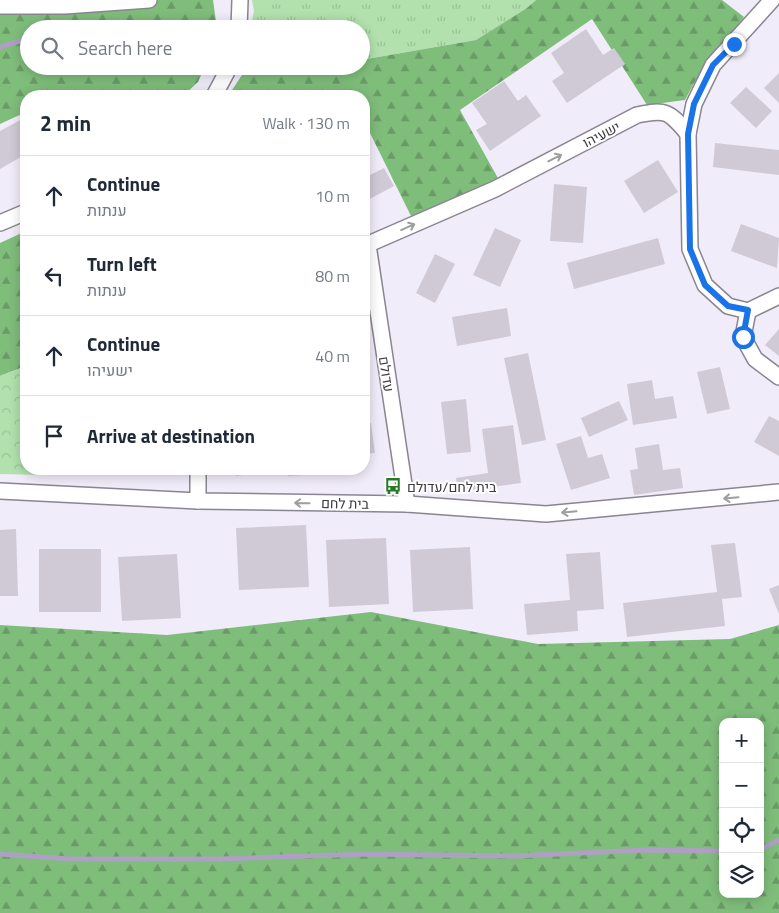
<!DOCTYPE html>
<html lang="en">
<head>
<meta charset="utf-8">
<style>
  body { margin:0; font-family:"Titillium Web",Heebo,sans-serif; background:#f6f6f7; color:#1f2937 }
  .controls { position:absolute; right:15px; bottom:15px; display:grid; overflow:hidden; border-radius:10px; box-shadow:0 2px 12px #0003 }
  .controls button { width:45px; height:45px; display:grid; place-items:center; padding:0; border:0; border-bottom:1px solid #e0e1e3; background:#fff; color:#1f2937; font:25px sans-serif }
  .stop { position:absolute; width:15px; height:15px; margin:-11px; border:4px solid #1a73e8; border-radius:50%; background:#fff }
  .stop.end { background:#1a73e8; border-color:#fff; box-shadow:0 1px 5px #0008 }
  .list { margin:0; padding:0; list-style:none }
  h2 { display:flex; justify-content:space-between; align-items:center; height:65px; margin:0; padding:0 20px; font-size:21px }
  h2 small { font-size:16px; font-weight:400; color:#747a83 }
  .list li { display:grid; grid-template-columns:32px 1fr auto; gap:15px; align-items:center; box-sizing:border-box; height:80px; padding:0 20px; border-top:1px solid #e0e1e3 }
  .list b { display:block; font-size:19px; white-space:nowrap }
  .list p { margin:0; font-size:16px; white-space:nowrap; color:#747a83 }
  .list em { font-size:16px; font-style:normal; color:#747a83 }
  .icon { flex:none; width:28px; height:28px; fill:none; stroke:currentColor; stroke-width:2; stroke-linecap:round; stroke-linejoin:round }
  .map { position:relative; flex:none; width:779px; height:913px; overflow:hidden }
  .search { position:absolute; background:#fff; box-shadow:0 2px 12px #0003; left:20px; top:20px; width:350px; height:55px; display:flex; align-items:center; gap:12px; box-sizing:border-box; padding:0 18px; border-radius:28px; color:#747a83; font-size:19px }
  .panel { position:absolute; background:#fff; box-shadow:0 2px 12px #0003; left:20px; top:90px; width:350px; height:385px; border-radius:20px }
  .map>svg:first-child { display:block }
</style>
</head>
<body>
<div class="map">
<svg width="779" height="913" viewBox="0 0 779 913">
  <defs>
    <pattern id="grass-tufts" width="24" height="20" patternUnits="userSpaceOnUse" patternTransform="scale(1.25)"><rect width="24" height="20" fill="#b2e1ae"/><path d="M3 7l-1-3M5 7V3M7 7l1-3M15 17l-1-3M17 17v-4M19 17l1-3" fill="none" stroke="#9ac297"/></pattern>
    <pattern id="forest-firs" width="22" height="20" patternUnits="userSpaceOnUse" patternTransform="scale(1.25)"><rect width="22" height="20" fill="#7fbd7b"/><path d="M5 1l3.5 6h-7zM16 11l3.5 6h-7z" fill="#699b66"/></pattern>
    <pattern id="park-crowns" width="20" height="18" patternUnits="userSpaceOnUse" patternTransform="scale(1.25)"><rect width="20" height="18" fill="#b2e1ae"/><path d="M2 6a3 3 0 1 1 6 0M12 15a3 3 0 1 1 6 0" fill="none" stroke="#9ac297"/></pattern>
  </defs>
  <rect width="100%" height="100%" fill="#f1ecf9"/>
  <!-- grass -->
  <path fill="url(#grass-tufts)" d="M252 0H536L528 8 476 40 361 60V29H250L254 11Z"/>
  <!-- forest -->
  <g fill="url(#forest-firs)" fill-rule="evenodd">
    <path d="M0 0H213L217 29H29V66H205L198 82 183 96H26V112L0 124Z"/>
    <path d="M536 0H722L744 17 694 83 685 100 647 105 592 19 460 110 499 180 411 216 370 133 364 136V96H228L244 72 243 66H361V60L476 40 527 8Z"/>
    <path d="M26 231V366L0 376V243Z"/>
    <path d="M371 612 538 644 730 639 779 625V913H0V625L167 635ZM723 722H760V894H723Z"/>
  </g>
  <!-- park -->
  <path fill="url(#park-crowns)" d="M26 366V469H45V475L0 474V376Z"/>
  <g fill="none" stroke-linecap="round" stroke-linejoin="round">
    <!-- stream -->
    <g stroke="#aea0c2" stroke-width="5">
      <path d="M105 29 132 26"/>
      <path d="M0 47 29 38"/>
      <path d="M760 850 779 840"/>
      <path d="M0 854 70 859H219L367 854 515 856 645 850 723 851"/>
    </g>
  </g>
  <!-- building -->
  <g fill="#d0cad7">
    <path d="M586 29 603 55 614 48 625 64 567 103 552 81 564 73 551 53Z"/>
    <path d="M779 73V103L764 88Z"/>
    <path d="M504 81 518 101 526 95 541 116 490 151 476 130 487 124 472 103Z"/>
    <path d="M746 87 772 111 756 128 730 103Z"/>
    <path d="M26 117V154L0 169V131Z"/>
    <path d="M715 143 779 150V175L713 167Z"/>
    <path d="M658 160 678 192 644 213 624 181Z"/>
    <path d="M364 164 370 175 384 168 394 186 364 202Z"/>
    <path d="M554 184 587 187 583 243 550 241Z"/>
    <path d="M741 224 779 238 777 268 731 251Z"/>
    <path d="M495 228 521 240 500 287 473 275Z"/>
    <path d="M658 238 665 264 574 289 567 263Z"/>
    <path d="M435 254 455 264 435 303 416 293Z"/>
    <path d="M507 308 511 336 457 346 452 317Z"/>
    <path d="M779 329V356L765 345Z"/>
    <path d="M528 353 546 440 522 445 504 358Z"/>
    <path d="M364 364H366L370 396H364Z"/>
    <path d="M720 367 730 409 707 414 697 372Z"/>
    <path d="M652 380 655 399 673 396 677 418 633 425 627 384Z"/>
    <path d="M466 399 471 452 447 454 441 402Z"/>
    <path d="M619 401 628 420 589 437 581 418Z"/>
    <path d="M769 416 779 421V456L754 442Z"/>
    <path d="M371 423 375 453 364 454V424Z"/>
    <path d="M513 425 521 483 458 492 456 478 488 473 482 429Z"/>
    <path d="M581 436 588 458 602 454 610 478 571 490 556 444Z"/>
    <path d="M659 444 663 470 680 468 683 488 634 495 630 470 638 469 635 448Z"/>
    <path d="M235 469H277V470L236 476Z"/>
    <path d="M287 469H305L306 475 288 476Z"/>
    <path d="M306 525 309 587 239 590 236 528Z"/>
    <path d="M16 529 18 596H0V530Z"/>
    <path d="M386 538 389 604 329 607 326 540Z"/>
    <path d="M735 543 742 597 722 599 725 626 627 637 623 603 717 592 711 545Z"/>
    <path d="M470 547 473 609 413 612 410 550Z"/>
    <rect x="39" y="549" width="62" height="63"/>
    <path d="M600 552 604 609 577 611 578 631 527 635 524 604 570 600 566 554Z"/>
    <path d="M177 554 181 618 122 621 118 557Z"/>
    <path d="M779 585V614L769 589Z"/>
  </g>
  <g fill="none" stroke-linecap="round" stroke-linejoin="round">
    <!-- street casing -->
    <g stroke="#8a8591" stroke-width="18">
      <g id="street">
        <path d="M0 6H65L149 0"/>
        <path d="M239 29 240 0"/>
        <path d="M214 96 230 66"/>
        <path d="M0 223 26 212"/>
        <path d="M368 245 407 504"/>
        <path d="M364 246 495 189 637 115C666 109 669 111 688 134"/>
        <path d="M748 311 728 306 705 285 690 249 688 134 694 104 713 65 772 0"/>
        <path d="M748 311 743 337 755 359 779 377"/>
        <path d="M748 311 779 296"/>
        <path d="M0 491 198 501 407 504 546 514 779 492"/>
        <path d="M198 501V469"/>
      </g>
    </g>
    <!-- street -->
    <use href="#street" stroke="#fff" stroke-width="15"/>
  </g>
  <!-- one-way arrows -->
  <defs><path id="oneway-shaft" d="M-6 0H5M1.5-3L5.5 0L1.5 3" fill="none" stroke-width="1.6" stroke-linecap="round" stroke-linejoin="round" transform="scale(1.25)"/></defs>
  <g stroke="#9e9da0">
    <use href="#oneway-shaft" transform="translate(555 158) rotate(-27)"/>
    <use href="#oneway-shaft" transform="translate(408 227) rotate(-24)"/>
    <use href="#oneway-shaft" transform="translate(731 498) rotate(175)"/>
    <use href="#oneway-shaft" transform="translate(302 503) rotate(-179)"/>
    <use href="#oneway-shaft" transform="translate(569 512) rotate(175)"/>
  </g>
  <g fill="none" stroke-linecap="round" stroke-linejoin="round">
    <!-- route -->
    <path stroke="#1a73e8" stroke-width="6" d="M734 44 713 65 694 104 688 134 690 249 705 285 728 306 748 310 743 337"/>
  </g>
  <!-- icons -->
  <defs>
    <g id="bus-bare" transform="scale(1.35)"><path d="M-5-6H5V4H4V6H2V4H-2V6H-4V4H-5ZM-3.5-4V0h7V-4ZM-3.5 1.2v1.5H-2V1.2ZM2 1.2v1.5H3.5V1.2Z" fill="#267a25" stroke="#fff" stroke-width="2.5" paint-order="stroke"/></g>
  </defs>
  <g fill-rule="evenodd">
    <use href="#bus-bare" x="393" y="486"/>
  </g>
  <g text-anchor="middle" dominant-baseline="central" stroke-width="4" stroke-linejoin="round" paint-order="stroke">
    <!-- street labels -->
    <g font-size="14" fill="#3d3b40" stroke="#fff">
      <text transform="translate(601 134) rotate(-27)">ישעיהו</text>
      <text transform="translate(387 374) rotate(81)">עדולם</text>
      <text transform="translate(345 503) rotate(1)">בית לחם</text>
    </g>
    <!-- poi labels -->
    <g font-size="14" fill="#3d3b40" stroke="#fff" text-anchor="start">
      <text x="407" y="486">בית לחם/עדולם</text>
    </g>
  </g>
</svg>
<div class="controls">
<button>+</button>
<button>−</button>
<button><svg class="icon" aria-label="locate" viewBox="0 0 24 24"><circle cx="12" cy="12" r="6"/><path d="M12 2v4M12 18v4M2 12h4M18 12h4"/></svg></button>
<button><svg class="icon" aria-label="layers" viewBox="0 0 24 24"><path d="M12 4l9 5-9 5-9-5zM3 14l9 5 9-5"/></svg></button>
</div>
<div class="stop" style="left:743px;top:337px"></div>
<div class="stop end" style="left:734px;top:44px"></div>
<div class="search"><svg class="icon" aria-label="search" viewBox="0 0 24 24"><circle cx="10" cy="10" r="6"/><path d="M15 15l6 6"/></svg>Search here</div>
<section class="panel">
<h2>2 min<small>Walk · 130 m</small></h2>
<ul class="list">
<li><svg class="icon" aria-label="ahead" viewBox="0 0 24 24"><path d="M12 20V5M6 11l6-6 6 6"/></svg><div><b>Continue</b><p>ענתות</p></div><em>10 m</em></li>
<li><svg class="icon" aria-label="left" viewBox="0 0 24 24"><path d="M17 20v-9H6M10 6l-5 5 5 5"/></svg><div><b>Turn left</b><p>ענתות</p></div><em>80 m</em></li>
<li><svg class="icon" aria-label="ahead" viewBox="0 0 24 24"><path d="M12 20V5M6 11l6-6 6 6"/></svg><div><b>Continue</b><p>ישעיהו</p></div><em>40 m</em></li>
<li><svg class="icon" aria-label="arrive" viewBox="0 0 24 24"><path d="M6 21V4h12l-3 4 3 4H6"/></svg><div><b>Arrive at destination</b></div></li>
</ul>
</section>
</div>
</body>
</html>
